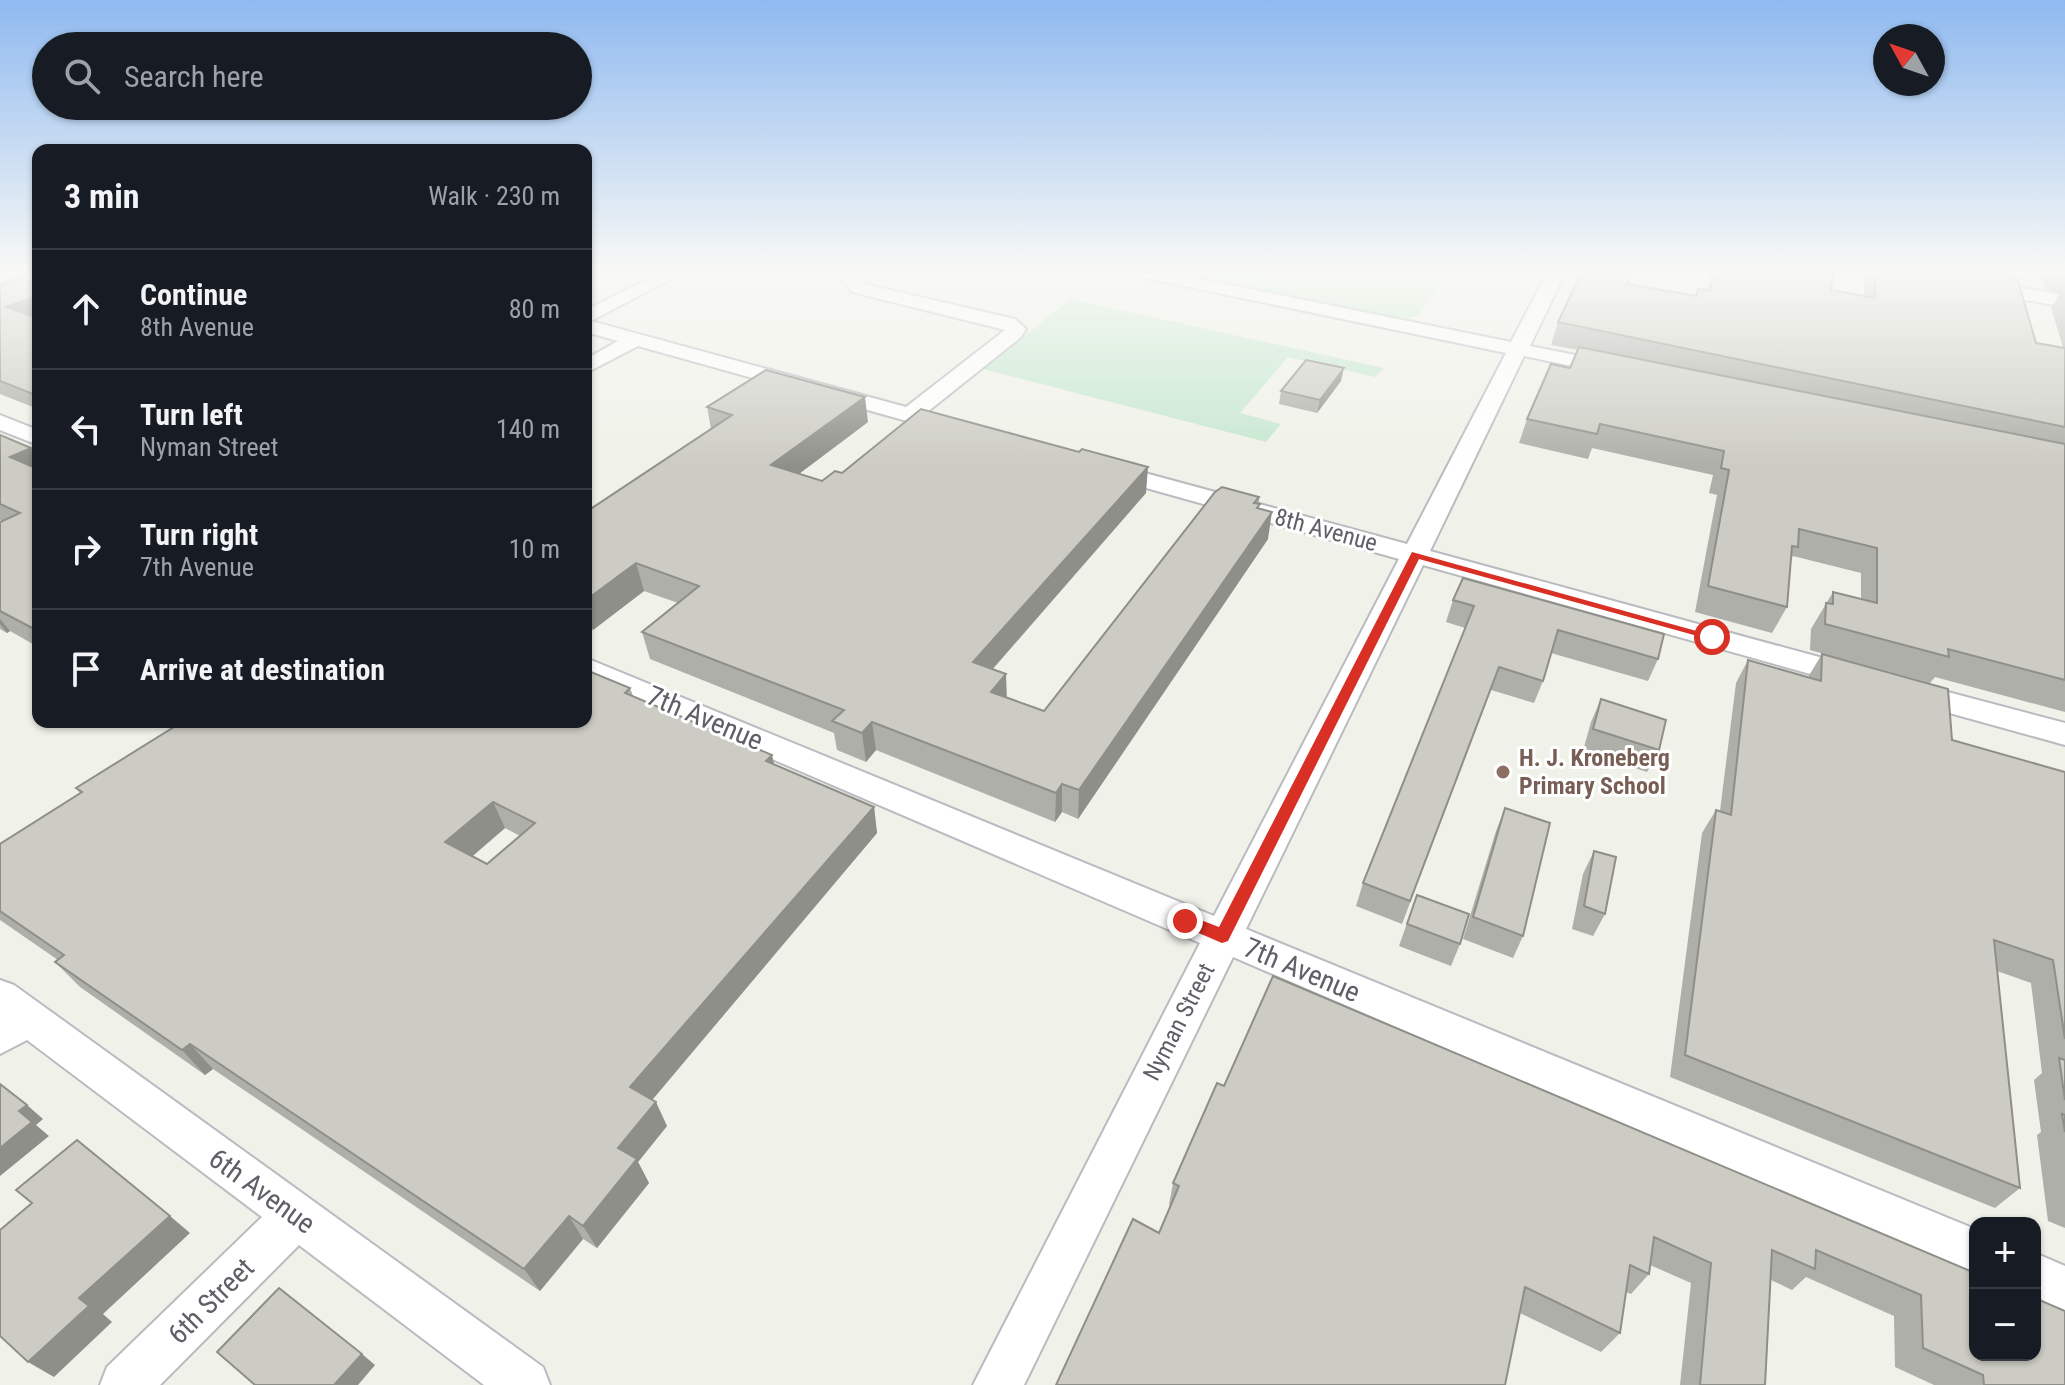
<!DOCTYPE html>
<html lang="en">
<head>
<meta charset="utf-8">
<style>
  body { margin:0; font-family:"Roboto Condensed",sans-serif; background:#242831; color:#f1f3f6 }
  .controls { position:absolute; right:24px; bottom:24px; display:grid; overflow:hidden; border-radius:16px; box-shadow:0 2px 6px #0004 }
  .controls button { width:72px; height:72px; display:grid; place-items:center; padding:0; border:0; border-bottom:2px solid #363941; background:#171b24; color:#f1f3f6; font:40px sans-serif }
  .compass { position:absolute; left:1873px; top:24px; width:72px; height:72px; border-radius:50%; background:#171b24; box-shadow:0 2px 6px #0004; rotate:310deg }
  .stop { position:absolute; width:24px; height:24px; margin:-18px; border:6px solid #d93025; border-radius:50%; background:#fff }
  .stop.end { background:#d93025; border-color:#fff; box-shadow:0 2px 8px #0008 }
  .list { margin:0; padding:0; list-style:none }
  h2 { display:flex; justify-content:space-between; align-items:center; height:104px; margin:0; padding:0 32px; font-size:34px }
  h2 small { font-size:26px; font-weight:400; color:#9ea1a6 }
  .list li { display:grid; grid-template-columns:52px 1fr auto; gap:24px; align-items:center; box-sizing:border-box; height:120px; padding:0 32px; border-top:2px solid #363941 }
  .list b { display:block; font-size:30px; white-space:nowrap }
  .list p { margin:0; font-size:26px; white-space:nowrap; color:#9ea1a6 }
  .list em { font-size:26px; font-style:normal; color:#9ea1a6 }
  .icon { flex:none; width:44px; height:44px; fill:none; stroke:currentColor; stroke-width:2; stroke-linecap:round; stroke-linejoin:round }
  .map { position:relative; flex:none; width:2065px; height:1385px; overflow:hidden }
  .search { position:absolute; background:#171b24; box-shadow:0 2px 6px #0004; left:32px; top:32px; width:560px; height:88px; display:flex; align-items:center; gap:20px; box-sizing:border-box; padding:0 28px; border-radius:44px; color:#9ea1a6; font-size:30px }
  .panel { position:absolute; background:#171b24; box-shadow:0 2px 6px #0004; left:32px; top:144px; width:560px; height:584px; border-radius:16px }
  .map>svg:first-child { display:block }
</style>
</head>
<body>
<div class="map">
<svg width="2065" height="1385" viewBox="0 0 2065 1385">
  <rect width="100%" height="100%" fill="#f0f1e8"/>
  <!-- green -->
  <g fill="#c5e7cf">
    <path d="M1177 273H1447L1418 316 1402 319Z"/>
    <path d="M1070 299 1384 368 1375 377 1288 357 1240 413 1281 424 1266 442 983 369Z"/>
  </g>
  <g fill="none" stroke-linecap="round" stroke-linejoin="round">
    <!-- minor casing -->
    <g stroke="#babac1" stroke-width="4">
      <g id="minor">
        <path d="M38 273V284L0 295V284Z"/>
        <path d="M660 273H682L591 321 906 407 1005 330 852 292 843 280 850 273H869L862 281 864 284 1015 319 1026 329 1021 337 926 413 958 421 961 426 950 433 638 346 586 373V359L618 341 586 332V310Z"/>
        <path d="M1137 273H1171L1511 342 1547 273H1565L1530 346 1615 363 1625 369 1615 375 1524 356 1430 551 1863 669 1868 676 1863 683 1853 686 1423 565 1246 929 1975 1229V1275L1233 957 1024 1385H973L1200 943 586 679V658L1214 916 1399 559 1100 475 1096 470 1100 465 1108 463 1407 544 1506 353 1146 278Z"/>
        <path d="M1982 282 2065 295V307L1976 291 1973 287Z"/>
        <path d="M0 415 38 430V445L0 430Z"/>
        <path d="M1910 682 2065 723V745L1899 699 1895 692 1899 685Z"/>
        <path d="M0 980 14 985 543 1367 550 1385H484L299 1245 160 1385H100L107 1367 262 1217 27 1040 0 1054Z"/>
        <path d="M2035 1253 2065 1266V1314L2035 1301Z"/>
      </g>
    </g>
    <!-- minor -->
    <use href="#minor" fill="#fff" fill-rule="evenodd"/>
  </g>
  <!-- wall -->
  <g fill="#afafa9" fill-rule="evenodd">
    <path d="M1711 273H1833L1831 290 1864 296 1865 273H2006L2004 276 2036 343 2063 347 2051 308 2060 293 2045 289 2040 273H2065V712L1935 677 1930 683 1810 650 1811 629 1833 592 1861 599V573L1793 556 1791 559 1787 607 1772 633 1695 612 1717 495 1709 493 1713 475 1592 448 1588 459 1519 443 1527 419 1570 368 1578 350 1551 345 1558 322 1628 284 1695 296 1698 289 1707 290Z"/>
    <path d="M38 284V315L34 317 38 318V409L0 394V285Z"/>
    <path d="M1341 381 1317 413 1279 404 1281 391Z"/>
    <path d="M707 407 868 422 799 474 822 481 842 473 1146 493 993 669 1006 697 1044 711 1259 497V509L1268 539 1078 819 1062 812 1055 822 876 750 866 762 837 750 834 733 650 659 642 632 678 603 644 591 593 630 586 627V512L711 429Z"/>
    <path d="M0 435 38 459V647L10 631 7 633 0 629V522L2 521 0 520Z"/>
    <path d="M1453 600 1658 659 1648 681 1551 653 1543 681 1534 703 1491 690 1402 924 1356 906 1363 883 1465 628 1446 622Z"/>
    <path d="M1822 654 1952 740 2065 772V1228L2048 1221 2037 1135 2041 1132 2034 1080 2042 1073 2031 983 1997 971 2020 1188 1995 1208 1670 1077 1702 833 1716 810 1720 811 1736 683 1748 660 1808 677Z"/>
    <path d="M630 688 633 696 774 765 874 807 877 833 652 1100 667 1126 638 1162 649 1183 597 1248 583 1239 540 1291 213 1069 205 1075 80 987 55 962 58 960 0 920V844L80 793 76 788 180 723 178 722H586ZM505 828 520 836 487 864 472 856Z"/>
    <path d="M1601 699 1659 750 1647 772 1583 751 1591 722Z"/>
    <path d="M1505 808 1523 936 1513 958 1463 939 1496 831Z"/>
    <path d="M1594 851 1605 914 1593 936 1572 929 1583 874Z"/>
    <path d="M1417 895 1460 944 1451 966 1399 946Z"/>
    <path d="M1224 1086 1975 1273 2065 1385H1934L1895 1367 1894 1316 1806 1277 1792 1290 1771 1280 1765 1385H1680L1691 1283 1650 1265 1649 1274 1631 1294 1626 1292 1620 1333 1601 1352 1520 1313 1159 1233 1171 1206 1169 1205 1173 1183Z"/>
  </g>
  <!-- shaded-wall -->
  <g fill="#8f8f89">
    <path d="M38 296V315L16 323 6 307Z"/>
    <path d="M1344 368 1341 381 1317 413 1320 400Z"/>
    <path d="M865 397 868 422 776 491 771 465Z"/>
    <path d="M31 448 38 459V476L10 457Z"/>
    <path d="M1148 467 1146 493 974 690 973 662Z"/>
    <path d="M1272 512 1268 539 1078 819 1079 790Z"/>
    <path d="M636 563 644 591 593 630 586 610V600Z"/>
    <path d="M0 619 10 631 7 633 0 624Z"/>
    <path d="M1006 674 1007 702 991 692Z"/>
    <path d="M872 722 876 750 866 762 862 733Z"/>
    <path d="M772 755 778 781 766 761Z"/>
    <path d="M1062 784V812L1055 822 1056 793Z"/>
    <path d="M493 802 505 828 459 868 445 842Z"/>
    <path d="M874 807 877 833 642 1112 630 1087Z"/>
    <path d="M190 1044 213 1069 205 1075 182 1050Z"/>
    <path d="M656 1102 667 1126 638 1162 649 1183 597 1248 583 1226 618 1148Z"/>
    <path d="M27 1105 43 1119 36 1125 49 1136 0 1176V1148L19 1111Z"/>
    <path d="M170 1216 190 1233 103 1314 112 1322 54 1377 28 1362 79 1298Z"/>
    <path d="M569 1216 583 1239 540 1291 524 1269Z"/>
    <path d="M362 1354 375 1365 358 1385H334Z"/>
  </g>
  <!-- building -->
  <g fill="#ccccc4" stroke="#8f8f89" stroke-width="2" fill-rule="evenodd">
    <path d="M1581 273H1632L1627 284 1696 296 1698 289 1710 291 1714 273H1833L1831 290 1875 298V273H1984L2017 278 2036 343 2065 348V427L1558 322Z"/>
    <path d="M22 279 38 284V296L6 307 38 318V396L0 381V285Z"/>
    <path d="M1579 347 2065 444V680L1948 649 1949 657 1825 624 1826 603 1833 604V592L1877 603V548L1799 529 1798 547 1792 546 1787 607 1708 586 1729 470 1721 468 1724 451 1600 424 1597 434 1527 419 1551 364 1570 368Z"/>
    <path d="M1306 360 1344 368 1320 400 1281 391Z"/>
    <path d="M766 370 865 397 771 465 822 481 835 471 842 473 921 409 1079 452 1082 449 1148 467 973 662 1006 674 991 692 1044 711 1215 492 1222 487 1259 497 1254 503 1260 504 1257 508 1272 512 1079 790 1062 784 1056 793 872 722 862 733 832 721 844 710 642 632 699 586 636 563 586 600V512L732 415 707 407Z"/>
    <path d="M0 435 31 448 10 457 38 469V631L0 611V522L20 513 0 504Z"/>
    <path d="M1463 578 1664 634 1658 659 1558 630 1543 681 1499 667 1410 901 1363 883 1474 606 1453 600Z"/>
    <path d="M1822 654 1948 689 1952 740 2065 772V1039L2053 960 1994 940 2020 1188 1685 1055 1716 810 1731 815 1748 660 1821 681Z"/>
    <path d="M586 670 630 688 625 693 772 755 766 761 874 807 630 1087 656 1102 618 1148 637 1159 583 1226 569 1216 524 1269 190 1044 182 1050 55 962 64 955 0 911V844L82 792 76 788 182 722H586ZM493 802 535 823 487 864 445 842Z"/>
    <path d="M1601 699 1666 720 1659 750 1593 729Z"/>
    <path d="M1505 808 1550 823 1523 936 1473 917Z"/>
    <path d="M1594 851 1616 857 1605 914 1584 906Z"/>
    <path d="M1417 895 1469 914 1460 944 1407 924Z"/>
    <path d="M1273 976 1975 1273V1355H2035V1298L2065 1311V1385H1984L1983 1375 1923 1348 1921 1295 1816 1250 1815 1269 1772 1250 1765 1385H1700L1711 1263 1654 1237 1649 1274 1630 1265 1620 1333 1525 1287 1505 1385H1056L1133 1219 1159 1233 1179 1186 1173 1183 1217 1083 1224 1086Z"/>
    <path d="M2059 1058 2065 1060V1100Z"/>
    <path d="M0 1084 27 1105 19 1111 32 1122 0 1148Z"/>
    <path d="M2062 1114 2065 1115V1132Z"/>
    <path d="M77 1140 170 1216 79 1298 89 1306 28 1362 0 1336V1230L32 1203 16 1190Z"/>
    <path d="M279 1288 362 1354 334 1385H255L217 1352Z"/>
  </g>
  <!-- sky -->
  <linearGradient id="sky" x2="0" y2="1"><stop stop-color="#8fb9f0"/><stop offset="0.58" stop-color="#f8f9f5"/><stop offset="1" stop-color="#f8f9f5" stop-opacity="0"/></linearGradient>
  <rect width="2065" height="467" fill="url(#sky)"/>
  <!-- route -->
  <path fill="#d93025" d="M1412 552 1718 637 1712 640 1419 559 1228 941 1222 943 1180 925 1177 921 1185 914 1219 927Z"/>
  <!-- markers -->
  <circle fill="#8d6e63" stroke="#fff" stroke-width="3" cx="1503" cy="772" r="8"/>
  <g text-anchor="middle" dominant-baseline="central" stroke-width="6" stroke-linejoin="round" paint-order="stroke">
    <!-- street labels -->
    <g font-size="24" fill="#5f6067" stroke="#fff">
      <text transform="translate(1326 530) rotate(15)">8th Avenue</text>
      <text transform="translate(1179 1022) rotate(-63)">Nyman Street</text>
    </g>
    <!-- education labels -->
    <g font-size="24" font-weight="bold" fill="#785e54" stroke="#fff" text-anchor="start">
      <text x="1519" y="758">H. J. Kroneberg<tspan x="1519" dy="28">Primary School</tspan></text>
    </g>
    <!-- near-street labels -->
    <g font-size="28" fill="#5f6067" stroke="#fff">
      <text transform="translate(705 718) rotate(23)">7th Avenue</text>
      <text transform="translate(1302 970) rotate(23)">7th Avenue</text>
      <text transform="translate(262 1191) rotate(36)">6th Avenue</text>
      <text transform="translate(211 1301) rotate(-45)">6th Street</text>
    </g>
  </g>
</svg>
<div class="controls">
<button>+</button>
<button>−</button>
</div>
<svg class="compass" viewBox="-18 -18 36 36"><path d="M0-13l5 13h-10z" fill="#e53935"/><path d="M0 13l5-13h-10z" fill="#9ea1a6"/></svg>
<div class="stop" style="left:1712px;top:637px"></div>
<div class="stop end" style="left:1185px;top:921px"></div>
<div class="search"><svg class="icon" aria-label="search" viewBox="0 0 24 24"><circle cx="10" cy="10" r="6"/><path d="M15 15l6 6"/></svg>Search here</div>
<section class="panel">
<h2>3 min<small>Walk · 230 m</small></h2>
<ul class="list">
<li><svg class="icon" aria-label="ahead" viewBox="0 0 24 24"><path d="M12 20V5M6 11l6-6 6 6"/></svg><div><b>Continue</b><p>8th Avenue</p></div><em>80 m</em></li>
<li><svg class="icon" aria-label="left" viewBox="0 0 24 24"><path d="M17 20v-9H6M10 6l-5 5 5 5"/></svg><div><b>Turn left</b><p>Nyman Street</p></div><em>140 m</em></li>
<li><svg class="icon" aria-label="right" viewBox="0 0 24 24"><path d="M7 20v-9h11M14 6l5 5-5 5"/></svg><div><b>Turn right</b><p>7th Avenue</p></div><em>10 m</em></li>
<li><svg class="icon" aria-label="arrive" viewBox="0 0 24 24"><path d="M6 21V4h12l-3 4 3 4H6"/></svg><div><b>Arrive at destination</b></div></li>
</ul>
</section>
</div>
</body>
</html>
